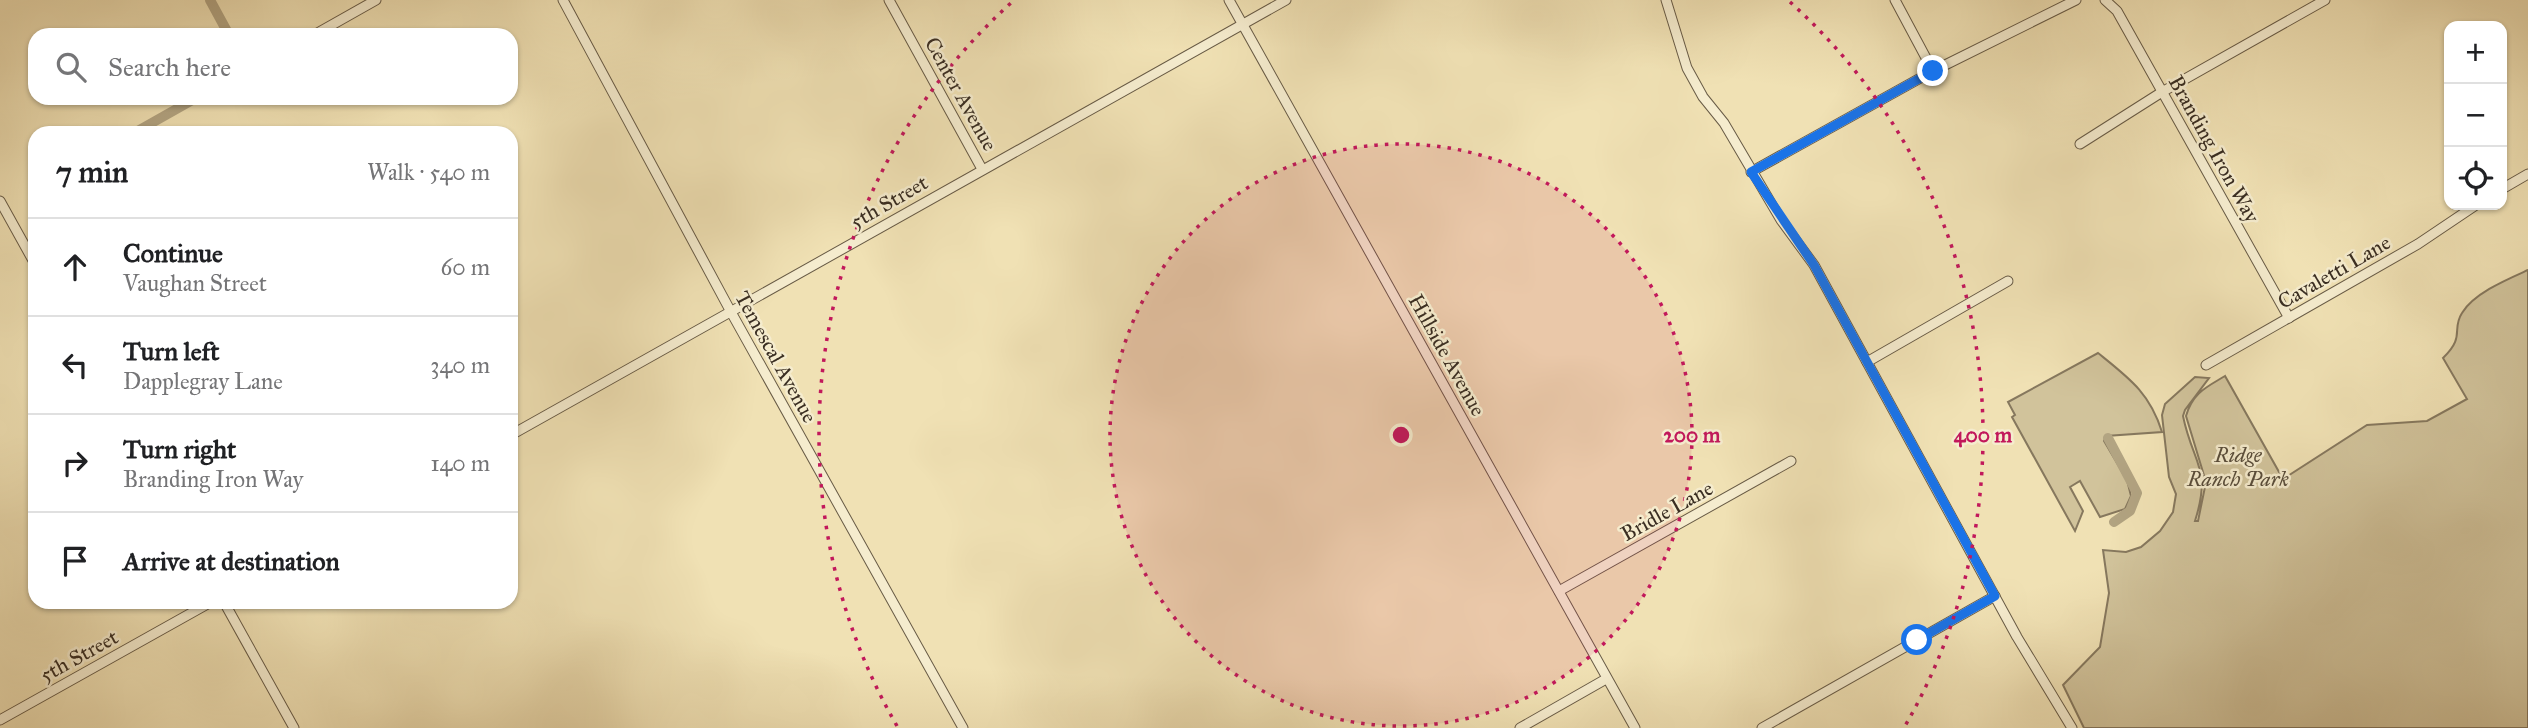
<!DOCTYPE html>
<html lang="en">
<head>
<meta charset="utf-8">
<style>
  body { margin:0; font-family:"IM FELL Great Primer",serif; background:#f6f6f6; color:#202124 }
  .controls { position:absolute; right:21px; top:21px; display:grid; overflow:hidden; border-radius:14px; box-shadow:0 2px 5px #0004 }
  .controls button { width:63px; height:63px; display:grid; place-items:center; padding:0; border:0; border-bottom:2px solid #e0e0e0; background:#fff; color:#202124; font:35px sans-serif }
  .stop { position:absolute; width:21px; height:21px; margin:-16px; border:5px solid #1a73e8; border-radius:50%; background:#fff }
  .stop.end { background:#1a73e8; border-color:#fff; box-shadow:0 2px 7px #0008 }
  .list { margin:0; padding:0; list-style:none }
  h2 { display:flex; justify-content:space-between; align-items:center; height:91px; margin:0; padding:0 28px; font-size:30px }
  h2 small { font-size:23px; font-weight:400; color:#757577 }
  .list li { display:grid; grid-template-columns:46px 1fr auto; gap:21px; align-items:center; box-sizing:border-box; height:98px; padding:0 28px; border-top:2px solid #e0e0e0 }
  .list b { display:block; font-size:26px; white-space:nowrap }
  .list p { margin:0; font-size:23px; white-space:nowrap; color:#757577 }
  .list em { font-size:23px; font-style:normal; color:#757577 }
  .icon { flex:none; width:38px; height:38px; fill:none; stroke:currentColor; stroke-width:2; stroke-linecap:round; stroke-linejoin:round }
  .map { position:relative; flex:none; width:2528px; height:728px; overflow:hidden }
  .search { position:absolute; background:#fff; box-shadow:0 2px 5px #0004; left:28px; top:28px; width:490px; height:77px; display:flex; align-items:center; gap:18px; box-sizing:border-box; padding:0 24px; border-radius:21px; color:#757577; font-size:26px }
  .panel { position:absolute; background:#fff; box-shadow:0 2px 5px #0004; left:28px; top:126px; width:490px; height:483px; border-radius:21px }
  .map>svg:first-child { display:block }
</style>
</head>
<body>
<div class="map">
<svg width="2528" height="728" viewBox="0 0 2528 728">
  <rect width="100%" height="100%" fill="#f0e1b4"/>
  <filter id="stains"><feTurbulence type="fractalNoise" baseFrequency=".00286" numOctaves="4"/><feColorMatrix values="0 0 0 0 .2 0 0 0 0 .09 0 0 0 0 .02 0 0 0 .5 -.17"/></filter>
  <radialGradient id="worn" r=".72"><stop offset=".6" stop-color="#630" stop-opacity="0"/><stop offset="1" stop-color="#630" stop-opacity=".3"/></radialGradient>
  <!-- green -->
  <g fill="#d1c39b" stroke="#86785e" stroke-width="2">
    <path d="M2528 270V728H2084L2063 685 2100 647 2109 593 2103 550 2126 552 2141 547 2160 531 2173 512 2176 494 2169 477 2162 415 2165 404 2195 377 2209 378 2185 410 2183 416C2193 465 2212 467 2195 521H2198L2206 482 2186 416C2193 392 2207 387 2225 376L2283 479 2367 425 2427 421 2467 399 2443 358C2466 336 2451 330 2462 313 2474 293 2508 279 2528 270Z"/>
    <path d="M2098 353C2129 378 2150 393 2162 432L2106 436 2104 441 2127 480 2131 496 2125 509 2100 517 2080 481 2070 487 2083 511 2075 531 2012 417 2015 415 2008 402Z"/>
  </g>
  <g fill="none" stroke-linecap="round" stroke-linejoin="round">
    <!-- canal -->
    <g stroke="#b2a482" stroke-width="10">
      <path d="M210 0 229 35"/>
      <path d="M134 133 196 98"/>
      <path d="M34 190 35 189"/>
      <path d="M2108 438 2137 493 2130 511 2114 522"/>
    </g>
    <!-- street casing -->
    <g stroke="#685b46" stroke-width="11">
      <g id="street">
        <path d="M563 0 731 312 963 728"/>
        <path d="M889 0 982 169"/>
        <path d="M1229 0 1635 728"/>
        <path d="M1666 0 1687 68 1703 97 1724 123 1781 220 1814 265 2017 637 2072 728"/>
        <path d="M1895 0 1933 71"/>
        <path d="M2105 0 2117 11 2289 318"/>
        <path d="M314 35 376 0"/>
        <path d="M2080 144 2162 92 2325 0"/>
        <path d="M1751 172 1933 71 2076 0"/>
        <path d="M2502 189 2528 174"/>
        <path d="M0 201 35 264"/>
        <path d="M1867 362 2008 281"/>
        <path d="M2206 365 2418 244 2476 205"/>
        <path d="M511 435 1286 0"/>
        <path d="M1559 591 1791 461"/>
        <path d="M224 602 294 728"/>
        <path d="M0 720 211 602"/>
        <path d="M1520 728 1606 679"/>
        <path d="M1762 728 1995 596"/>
      </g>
    </g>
    <!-- street -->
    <use href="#street" stroke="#f5ecce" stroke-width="9"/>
  </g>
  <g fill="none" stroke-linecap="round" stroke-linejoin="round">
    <!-- route -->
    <path stroke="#1a73e8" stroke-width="9" d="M1917 640 1995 596 1814 265 1751 172 1933 71"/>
  </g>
  <!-- distance rings -->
  <circle cx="1401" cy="435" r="291" fill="#c2185b" fill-opacity=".12"/>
  <g fill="none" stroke="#c2185b" stroke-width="3.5" stroke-dasharray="3.5 7">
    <circle cx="1401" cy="435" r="291"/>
    <path d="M897 726A582 582 0 0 1 1012 2M1790 2A582 582 0 0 1 1905 726"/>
  </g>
  <g text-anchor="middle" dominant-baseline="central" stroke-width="5" stroke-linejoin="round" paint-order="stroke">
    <!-- street labels -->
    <g font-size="21" fill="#3a2e22" stroke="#f5ecce">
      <text transform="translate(961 94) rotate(61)">Center Avenue</text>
      <text transform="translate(2214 149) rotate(61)">Branding Iron Way</text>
      <text transform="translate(889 202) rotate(-30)">5th Street</text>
      <text transform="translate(2334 272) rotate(-30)">Cavaletti Lane</text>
      <text transform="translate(1447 355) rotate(61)">Hillside Avenue</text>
      <text transform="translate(776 357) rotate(61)">Temescal Avenue</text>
      <text transform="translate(1667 511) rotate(-29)">Bridle Lane</text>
      <text transform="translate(79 656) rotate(-29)">5th Street</text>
    </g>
    <!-- park labels -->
    <g font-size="21" font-style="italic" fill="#584c3a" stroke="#f5ecce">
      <text x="2238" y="455">Ridge<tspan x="2238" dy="24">Ranch Park</tspan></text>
    </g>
  </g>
  <circle cx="1401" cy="435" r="10" fill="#c2185b" stroke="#f5ecce" stroke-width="3.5"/>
  <g font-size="21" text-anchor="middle" font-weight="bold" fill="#c2185b" stroke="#f5ecce" stroke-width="5" stroke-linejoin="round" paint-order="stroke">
    <text x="1692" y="442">200 m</text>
    <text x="1983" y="442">400 m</text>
  </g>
  <rect width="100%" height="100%" filter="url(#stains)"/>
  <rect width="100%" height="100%" fill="url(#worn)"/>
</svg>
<div class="controls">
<button>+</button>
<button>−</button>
<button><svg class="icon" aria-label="locate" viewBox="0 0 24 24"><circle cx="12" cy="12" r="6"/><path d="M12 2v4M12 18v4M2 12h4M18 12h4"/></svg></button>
</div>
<div class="stop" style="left:1917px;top:640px"></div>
<div class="stop end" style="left:1933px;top:71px"></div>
<div class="search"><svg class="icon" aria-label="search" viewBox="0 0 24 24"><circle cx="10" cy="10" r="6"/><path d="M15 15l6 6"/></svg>Search here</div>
<section class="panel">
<h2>7 min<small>Walk · 540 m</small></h2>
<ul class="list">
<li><svg class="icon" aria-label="ahead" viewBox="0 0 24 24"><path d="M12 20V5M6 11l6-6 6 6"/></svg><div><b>Continue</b><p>Vaughan Street</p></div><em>60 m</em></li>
<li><svg class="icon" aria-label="left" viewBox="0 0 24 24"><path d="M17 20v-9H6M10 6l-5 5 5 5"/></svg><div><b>Turn left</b><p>Dapplegray Lane</p></div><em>340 m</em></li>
<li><svg class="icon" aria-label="right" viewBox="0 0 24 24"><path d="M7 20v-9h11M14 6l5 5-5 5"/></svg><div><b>Turn right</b><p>Branding Iron Way</p></div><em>140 m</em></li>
<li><svg class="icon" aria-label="arrive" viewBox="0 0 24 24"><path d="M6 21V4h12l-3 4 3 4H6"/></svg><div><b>Arrive at destination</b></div></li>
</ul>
</section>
</div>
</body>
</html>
